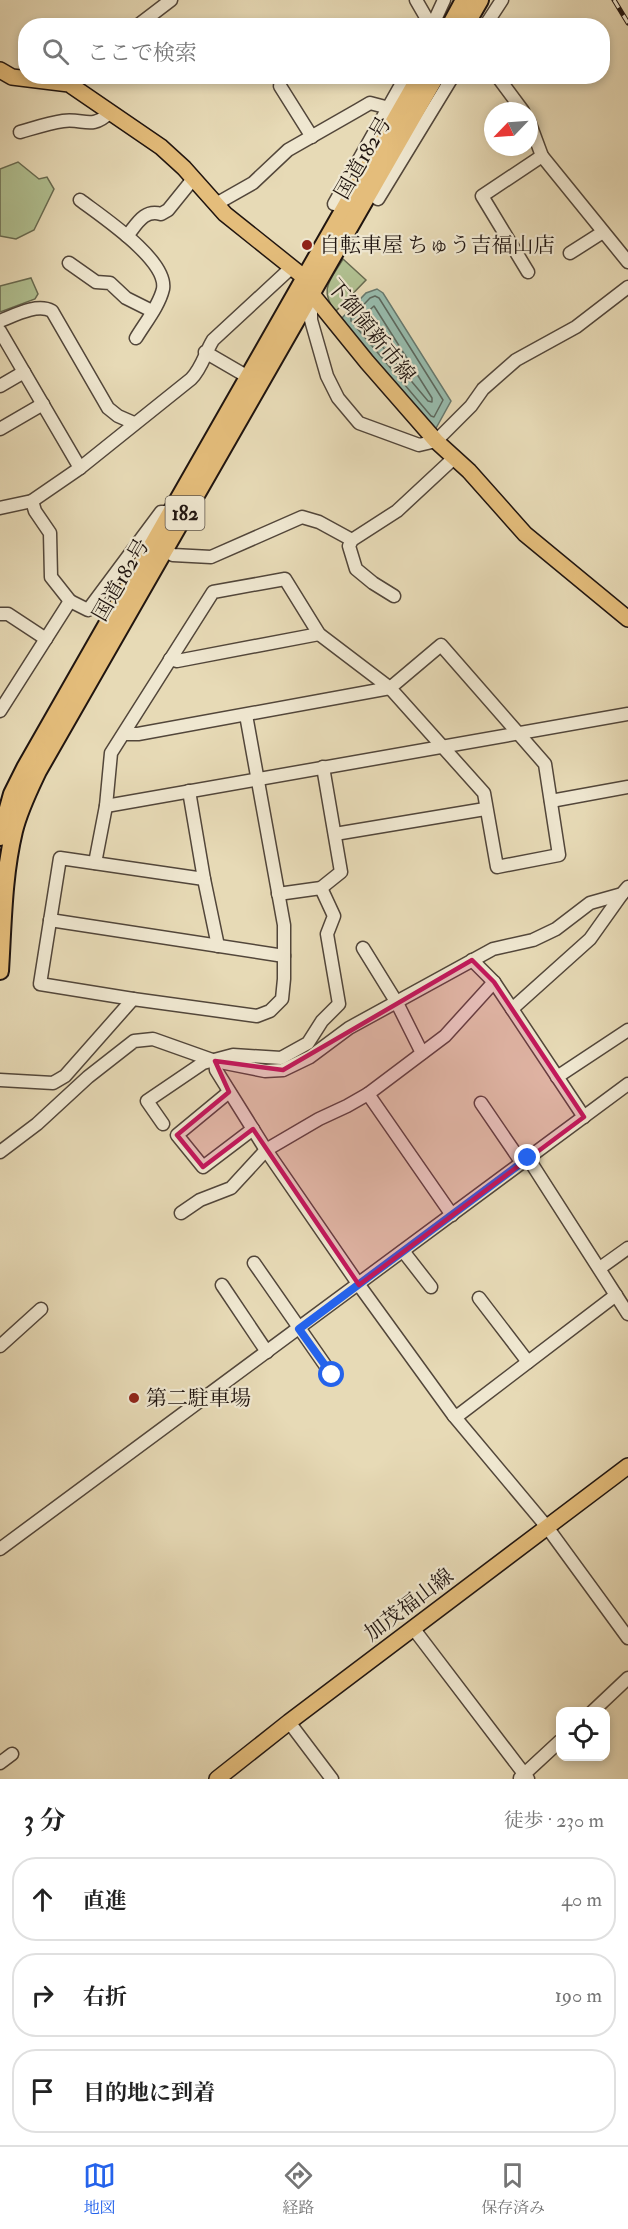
<!DOCTYPE html>
<html lang="ja">
<head>
<meta charset="utf-8">
<style>
  body { margin:0; font-family:"IM FELL Double Pica","Noto Serif JP",serif; background:#f2f2f2; color:#222 }
  .controls { position:absolute; right:18px; bottom:18px; display:grid; overflow:hidden; border-radius:12px; box-shadow:0 3px 9px #0003 }
  .controls button { width:54px; height:54px; display:grid; place-items:center; padding:0; border:0; border-bottom:2px solid #e0e0e0; background:#fff; color:#222; font:30px sans-serif }
  .compass { position:absolute; left:484px; top:102px; width:54px; height:54px; border-radius:50%; background:#fff; box-shadow:0 3px 9px #0003; rotate:245deg }
  .stop { position:absolute; width:18px; height:18px; margin:-14px; border:4px solid #2563eb; border-radius:50%; background:#fff }
  .stop.end { background:#2563eb; border-color:#fff; box-shadow:0 2px 6px #0008 }
  .list { margin:0; padding:0; list-style:none }
  h2 { display:flex; justify-content:space-between; align-items:center; height:78px; margin:0; padding:0 24px; font-size:26px }
  h2 small { font-size:20px; font-weight:400; color:#767676 }
  .list li { display:grid; grid-template-columns:39px 1fr auto; gap:18px; align-items:center; box-sizing:border-box; height:84px; margin:0 12px 12px; padding:0 12px; border:2px solid #e0e0e0; border-radius:24px }
  .list b { display:block; font-size:22px; white-space:nowrap }
  .list em { font-size:20px; font-style:normal; color:#767676 }
  .icon { flex:none; width:33px; height:33px; fill:none; stroke:currentColor; stroke-width:2; stroke-linecap:round; stroke-linejoin:round }
  .map { position:relative; flex:none; width:628px; height:1779px; overflow:hidden }
  .search { position:absolute; background:#fff; box-shadow:0 3px 9px #0003; left:18px; right:18px; top:18px; height:66px; display:flex; align-items:center; gap:15px; box-sizing:border-box; padding:0 21px; border-radius:24px; color:#767676; font-size:22px }
  .sheet { height:366px; background:#fff }
  nav { display:flex; justify-content:space-around; align-items:center; box-sizing:border-box; height:84px; border-top:2px solid #e0e0e0; background:#fff; font-size:16px; color:#767676 }
  nav a { display:grid; justify-items:center; gap:3px }
  nav .on { color:#2563eb }
  .map>svg:first-child { display:block }
</style>
</head>
<body>
<div class="map">
<svg width="628" height="1779" viewBox="0 0 628 1779">
  <rect width="100%" height="100%" fill="#e7dab6"/>
  <filter id="stains"><feTurbulence type="fractalNoise" baseFrequency=".00333" numOctaves="4"/><feColorMatrix values="0 0 0 0 .2 0 0 0 0 .09 0 0 0 0 .02 0 0 0 .5 -.17"/></filter>
  <radialGradient id="worn" r=".72"><stop offset=".6" stop-color="#630" stop-opacity="0"/><stop offset="1" stop-color="#630" stop-opacity=".3"/></radialGradient>
  <!-- green -->
  <g fill="#b1c192" stroke="#686b51" stroke-width="1.5">
    <path d="M18 162 39 179 47 177 54 189 34 230 16 239 0 236V169Z"/>
    <path d="M343 259 366 280 335 312C319 288 330 281 343 259Z"/>
    <path d="M31 278 38 294 35 299 0 312V286Z"/>
  </g>
  <!-- water -->
  <path fill="#97bbac" stroke="#67796e" stroke-width="1.5" d="M377 289 383 293 451 401 435 430 341 319 366 293Z"/>
  <g fill="none" stroke-linecap="round" stroke-linejoin="round">
    <!-- shore -->
    <g stroke="#5c685e" stroke-width="1.5">
      <path d="M375 296 379 298 443 400 434 417 431 416 351 321V318L370 298Z"/>
      <path d="M374 306 432 398V402L428 401 361 321V318Z"/>
    </g>
    <!-- minor casing -->
    <g stroke="#52463a" stroke-width="15">
      <g id="minor">
        <path d="M416 0 431 26"/>
        <path d="M137 26 171 0"/>
        <path d="M432 26 444 0"/>
        <path d="M485 26 502 0"/>
        <path d="M497 76 523 111"/>
        <path d="M280 86 312 137"/>
        <path d="M529 121 542 156 628 262"/>
        <path d="M20 132C34 128 49 123 63 121 83 118 92 130 109 113"/>
        <path d="M378 199 453 76"/>
        <path d="M80 200C101 216 168 260 163 289 159 306 145 323 136 338"/>
        <path d="M216 204 253 183 288 150 358 110 370 103 389 108"/>
        <path d="M334 204 406 76"/>
        <path d="M127 236C137 224 144 209 161 214L168 210 193 179"/>
        <path d="M570 253 603 232"/>
        <path d="M69 263 96 282 110 283 126 298 152 311"/>
        <path d="M528 272 482 196 542 156"/>
        <path d="M311 296V320L327 376 338 398 359 423 419 445 436 441 471 406 483 389 516 360 576 327 628 287"/>
        <path d="M0 321C15 315 37 303 52 311L108 408 118 416 134 423"/>
        <path d="M0 331 80 468"/>
        <path d="M205 352 248 377"/>
        <path d="M0 386 24 372"/>
        <path d="M0 429 43 404"/>
        <path d="M32 501 35 511 50 533 51 577 70 601"/>
        <path d="M0 508 32 501 80 468 191 379C202 368 205 353 213 340L292 267"/>
        <path d="M164 550 173 555 211 557 302 517 319 522 352 540"/>
        <path d="M394 596 373 583 356 569 349 546 352 540 397 511 454 458"/>
        <path d="M0 614H8L46 639"/>
        <path d="M170 659 177 661 319 634"/>
        <path d="M0 711 70 601 88 610 161 512H171L176 515"/>
        <path d="M189 791 204 879 218 946"/>
        <path d="M551 801 628 787"/>
        <path d="M106 806 628 714"/>
        <path d="M335 834 485 809"/>
        <path d="M95 863 106 806 111 753 213 592 285 579 319 634 390 688 484 793 497 867 559 855 545 764 441 645 390 688 138 734H123"/>
        <path d="M278 894 321 888 341 872 323 767"/>
        <path d="M50 920 284 956"/>
        <path d="M363 948 397 1003 422 1053"/>
        <path d="M472 960 494 982 584 1117"/>
        <path d="M133 999 40 984 60 858 204 879"/>
        <path d="M512 1009 590 939 622 894"/>
        <path d="M215 1061 216 1070 266 1150 359 1285 454 1416 547 1527 628 1638"/>
        <path d="M557 1077 628 1030"/>
        <path d="M0 1080 53 1083 65 1076 133 999 257 1016 270 1011 282 999 284 979V925L246 715"/>
        <path d="M229 1092 177 1135 203 1167 253 1129"/>
        <path d="M368 1094 452 1215"/>
        <path d="M481 1103 522 1163"/>
        <path d="M163 1124 147 1101 203 1063 233 1055 281 1058 308 1043 322 1021 339 1004 327 934 334 916 321 888"/>
        <path d="M0 1152 37 1124 88 1077 134 1041 153 1039 215 1061 265 1071 283 1070 310 1057 349 1028 493 949 533 940 556 929 590 903 622 894 628 887"/>
        <path d="M528 1158 628 1314"/>
        <path d="M181 1213 200 1200 231 1188 266 1150 319 1119 347 1106 368 1094 445 1036 494 982"/>
        <path d="M403 1251 431 1287"/>
        <path d="M254 1263 332 1375"/>
        <path d="M600 1268 628 1248"/>
        <path d="M222 1285 267 1352"/>
        <path d="M479 1298 528 1362"/>
        <path d="M0 1346 41 1309"/>
        <path d="M454 1416 460 1414 616 1295"/>
        <path d="M0 1549 628 1084"/>
        <path d="M413 1628 528 1779"/>
        <path d="M592 1712 628 1678"/>
        <path d="M289 1722 332 1779"/>
        <path d="M0 1763 12 1754"/>
        <path d="M520 1778 560 1741"/>
      </g>
    </g>
    <!-- major casing -->
    <g stroke="#201510" stroke-width="18">
      <g id="major">
        <path d="M0 70 12 77 69 84 161 147 184 168 225 214 305 278 311 293 367 362 436 441 469 471 525 534 628 619"/>
        <path d="M217 1779 289 1722 628 1466"/>
      </g>
    </g>
    <!-- highway casing -->
    <g stroke="#201510" stroke-width="20">
      <g id="highway">
        <path d="M450 26 464 0"/>
        <path d="M465 26 480 0"/>
        <path d="M0 837 12 794 25 768 420 76"/>
        <path d="M0 971C3 924 3 877 14 831 19 810 29 790 38 771L436 76"/>
      </g>
    </g>
    <!-- minor -->
    <use href="#minor" stroke="#efe7d0" stroke-width="12"/>
    <!-- major -->
    <use href="#major" stroke="#e4bd7b" stroke-width="15"/>
    <!-- highway -->
    <use href="#highway" stroke="#e4bd7b" stroke-width="16"/>
    <!-- rail casing -->
    <g stroke="#201510" stroke-width="5">
      <path id="rail" d="M614 0 628 23"/>
    </g>
    <!-- rail -->
    <use href="#rail" stroke="#efe7d0" stroke-width="3" stroke-dasharray="9" stroke-linecap="butt"/>
  </g>
  <g fill="none" stroke-linecap="round" stroke-linejoin="round">
    <!-- route -->
    <path stroke="#2563eb" stroke-width="8" d="M332 1375 299 1329 528 1158"/>
  </g>
  <!-- marked area -->
  <path fill="#c2185b" fill-opacity="0.2" stroke="#c2185b" stroke-width="4.5" stroke-linejoin="round" d="M472 960 494 982 584 1117 359 1285 253 1129 203 1167 177 1135 229 1092 215 1061 283 1070Z"/>
  <!-- markers -->
  <g fill="#8f2418" stroke="#efe7d0" stroke-width="2">
    <circle cx="307" cy="245" r="6"/>
    <circle cx="134" cy="1398" r="6"/>
  </g>
  <g text-anchor="middle" dominant-baseline="central" stroke-width="4.5" stroke-linejoin="round" paint-order="stroke">
    <!-- shield labels -->
    <rect fill="#efe7d0" stroke="#5e544a" stroke-width="1.5" x="165.5" y="496" width="39" height="34" rx="4.5"/>
    <g font-size="20" font-weight="bold" fill="#201510">
      <text x="185" y="513">182</text>
    </g>
    <!-- street labels -->
    <g font-size="21" fill="#201510" stroke="#efe7d0">
      <text transform="translate(363 158) rotate(-60)">国道182号</text>
      <text transform="translate(371 331) rotate(51)">下御領新市線</text>
      <text transform="translate(121 580) rotate(-60)">国道182号</text>
      <text transform="translate(409 1605) rotate(-37)">加茂福山線</text>
    </g>
    <!-- poi labels -->
    <g font-size="21" fill="#201510" stroke="#efe7d0" text-anchor="start">
      <text x="319" y="245">自転車屋 ちゅう吉福山店</text>
      <text x="146" y="1398">第二駐車場</text>
    </g>
  </g>
  <rect width="100%" height="100%" filter="url(#stains)"/>
  <rect width="100%" height="100%" fill="url(#worn)"/>
</svg>
<div class="controls">
<button><svg class="icon" aria-label="locate" viewBox="0 0 24 24"><circle cx="12" cy="12" r="6"/><path d="M12 2v4M12 18v4M2 12h4M18 12h4"/></svg></button>
</div>
<svg class="compass" viewBox="-18 -18 36 36"><path d="M0-13l5 13h-10z" fill="#e53935"/><path d="M0 13l5-13h-10z" fill="#767676"/></svg>
<div class="stop" style="left:332px;top:1375px"></div>
<div class="stop end" style="left:528px;top:1158px"></div>
<div class="search"><svg class="icon" aria-label="search" viewBox="0 0 24 24"><circle cx="10" cy="10" r="6"/><path d="M15 15l6 6"/></svg>ここで検索</div>
</div>
<section class="sheet">
<h2>3 分<small>徒歩 · 230 m</small></h2>
<ul class="list">
<li><svg class="icon" aria-label="ahead" viewBox="0 0 24 24"><path d="M12 20V5M6 11l6-6 6 6"/></svg><div><b>直進</b></div><em>40 m</em></li>
<li><svg class="icon" aria-label="right" viewBox="0 0 24 24"><path d="M7 20v-9h11M14 6l5 5-5 5"/></svg><div><b>右折</b></div><em>190 m</em></li>
<li><svg class="icon" aria-label="arrive" viewBox="0 0 24 24"><path d="M6 21V4h12l-3 4 3 4H6"/></svg><div><b>目的地に到着</b></div></li>
</ul>
</section>
<nav>
<a class="on"><svg class="icon" aria-label="map" viewBox="0 0 24 24"><path d="M3 6l6-2 6 2 6-2v14l-6 2-6-2-6 2zM9 4v14M15 6v14"/></svg>地図</a>
<a><svg class="icon" aria-label="directions" viewBox="0 0 24 24"><path d="M12 3l9 9-9 9-9-9zM9 14v-3h6M13 9l2 2-2 2"/></svg>経路</a>
<a><svg class="icon" aria-label="saved" viewBox="0 0 24 24"><path d="M7 4h10v16l-5-4-5 4z"/></svg>保存済み</a>
</nav>
</body>
</html>
